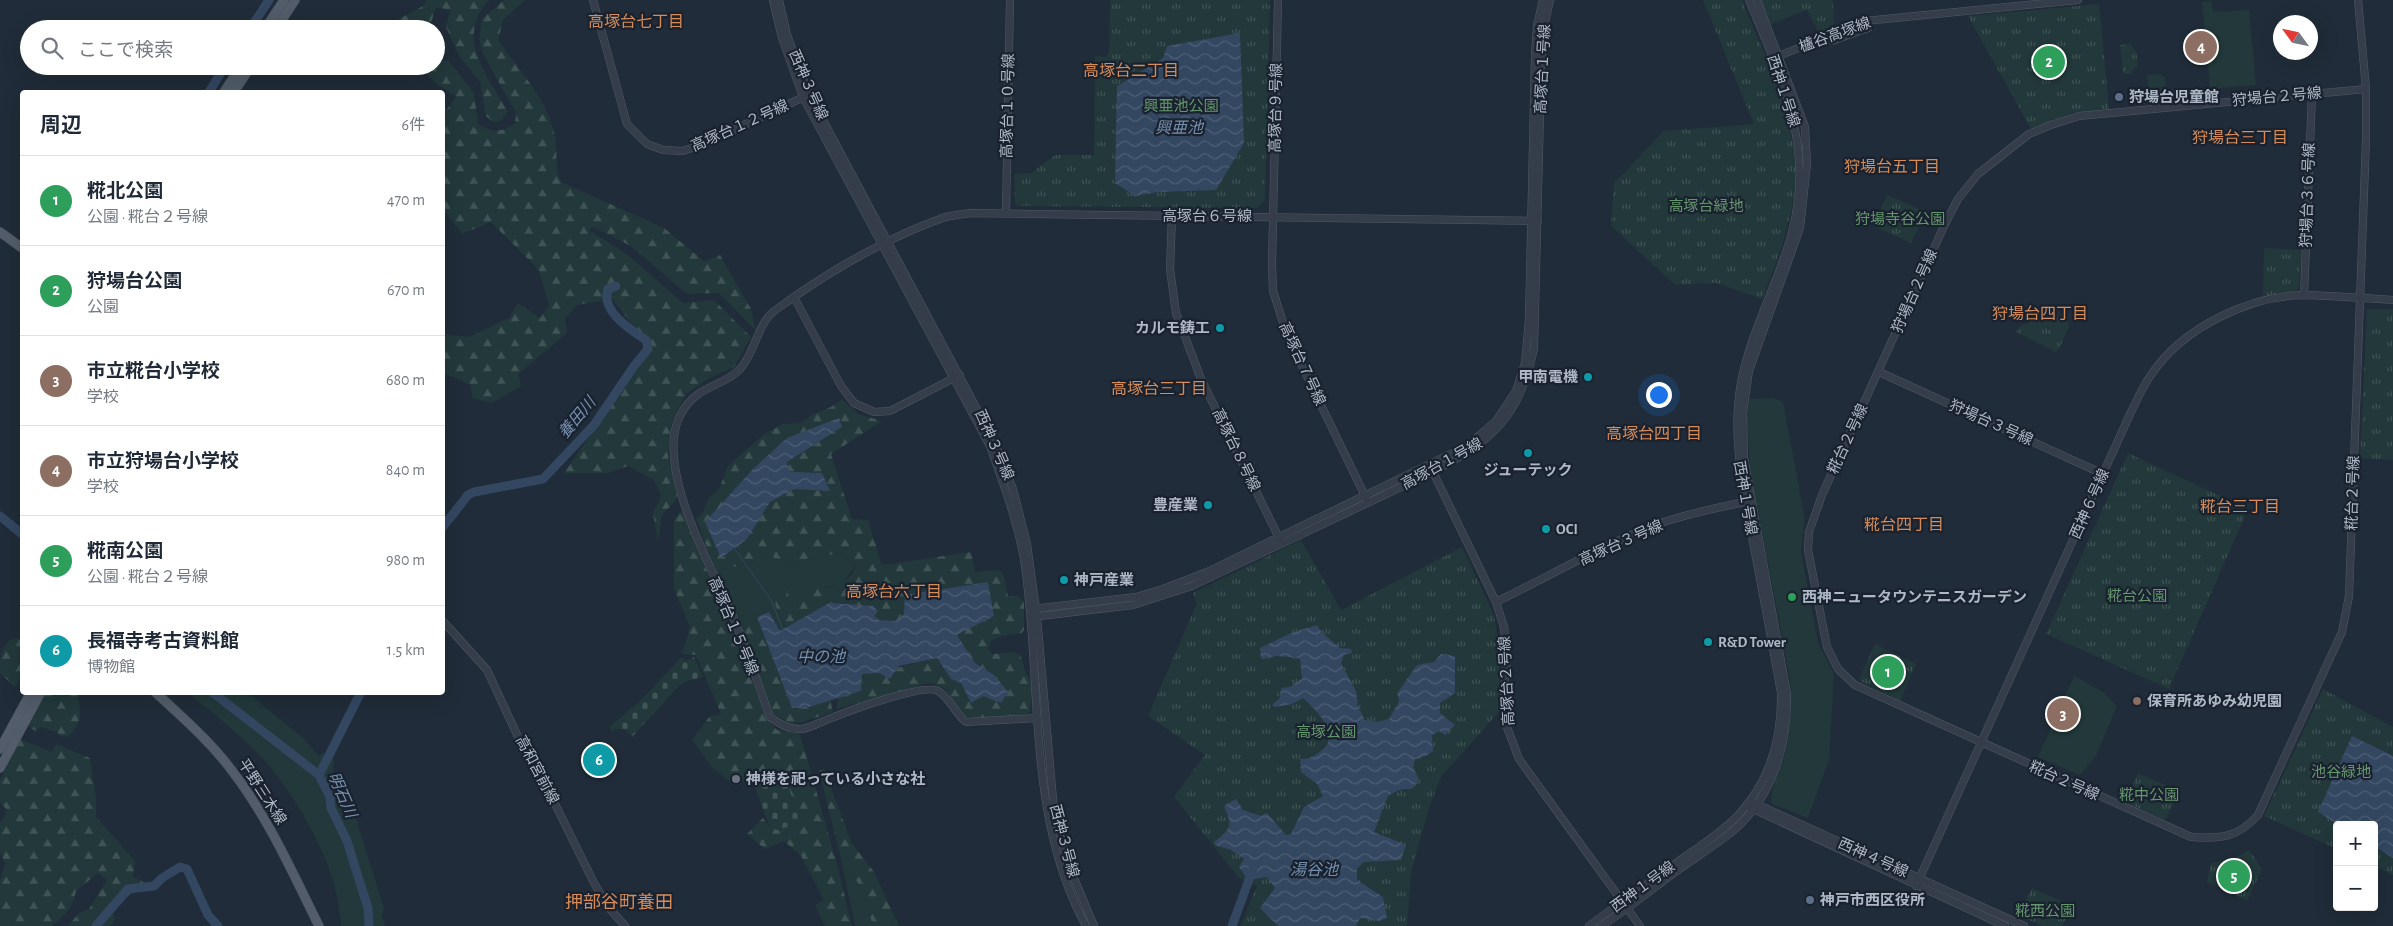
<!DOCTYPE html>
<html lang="ja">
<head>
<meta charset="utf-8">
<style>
  body { margin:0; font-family:"Alegreya Sans","Noto Sans JP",sans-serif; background:#f2f2f3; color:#1f2937 }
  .controls { position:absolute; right:15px; bottom:15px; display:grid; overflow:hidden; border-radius:5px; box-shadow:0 5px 20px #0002 }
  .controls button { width:45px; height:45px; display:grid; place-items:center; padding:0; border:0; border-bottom:1px solid #e0e1e3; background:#fff; color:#1f2937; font:25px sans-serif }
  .compass { position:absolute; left:2273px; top:15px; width:45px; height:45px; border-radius:50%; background:#fff; box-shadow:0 5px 20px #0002; rotate:303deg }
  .you { position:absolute; left:1658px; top:394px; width:18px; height:18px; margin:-12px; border:4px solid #fff; border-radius:50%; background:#1a73e8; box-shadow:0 0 0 8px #1a73e833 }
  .badge { display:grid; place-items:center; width:32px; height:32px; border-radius:50%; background:#4a678f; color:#fff; font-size:16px; font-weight:700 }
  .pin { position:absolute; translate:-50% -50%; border:2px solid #fff; box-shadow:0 1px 5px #0006 }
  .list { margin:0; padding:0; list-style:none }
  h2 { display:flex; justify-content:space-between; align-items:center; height:65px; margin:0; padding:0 20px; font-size:21px }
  h2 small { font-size:16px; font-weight:400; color:#747a83 }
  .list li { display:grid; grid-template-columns:32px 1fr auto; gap:15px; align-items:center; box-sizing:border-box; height:90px; padding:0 20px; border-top:1px solid #e0e1e3 }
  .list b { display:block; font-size:19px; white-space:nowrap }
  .list p { margin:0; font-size:16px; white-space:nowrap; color:#747a83 }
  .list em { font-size:16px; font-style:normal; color:#747a83 }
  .icon { flex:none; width:28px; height:28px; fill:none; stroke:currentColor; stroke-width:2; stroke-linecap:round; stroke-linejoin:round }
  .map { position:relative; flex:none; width:2393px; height:926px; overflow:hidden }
  .search { position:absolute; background:#fff; box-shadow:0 5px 20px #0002; left:20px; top:20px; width:425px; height:55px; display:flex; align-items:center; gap:12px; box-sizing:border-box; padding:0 18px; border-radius:28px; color:#747a83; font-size:19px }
  .panel { position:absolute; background:#fff; box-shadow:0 5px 20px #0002; left:20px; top:90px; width:425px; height:605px; border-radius:5px }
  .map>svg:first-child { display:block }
</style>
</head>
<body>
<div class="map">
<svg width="2393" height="926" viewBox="0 0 2393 926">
  <defs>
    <pattern id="forest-firs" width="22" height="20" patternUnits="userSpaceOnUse" patternTransform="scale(1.25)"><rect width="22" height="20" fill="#22383a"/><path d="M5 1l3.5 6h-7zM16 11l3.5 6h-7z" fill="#405355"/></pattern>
    <pattern id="cemetery-stones" width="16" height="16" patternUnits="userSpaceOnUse" patternTransform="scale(1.25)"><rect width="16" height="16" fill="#22383a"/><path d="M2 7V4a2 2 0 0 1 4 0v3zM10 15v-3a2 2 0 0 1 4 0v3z" fill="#405355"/></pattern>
    <pattern id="park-tufts" width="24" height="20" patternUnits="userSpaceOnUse" patternTransform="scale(1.25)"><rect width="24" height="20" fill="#22383a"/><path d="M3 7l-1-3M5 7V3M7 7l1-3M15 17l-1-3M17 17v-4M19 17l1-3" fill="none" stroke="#405355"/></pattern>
    <pattern id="water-waves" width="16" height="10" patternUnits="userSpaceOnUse" patternTransform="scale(1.25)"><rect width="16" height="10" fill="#334761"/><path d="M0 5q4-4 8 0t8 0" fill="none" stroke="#4e5f76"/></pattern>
  </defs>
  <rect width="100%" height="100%" fill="#202c39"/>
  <!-- grass -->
  <g fill="#22383a">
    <path d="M2212 1 2213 12 2249 10 2256 85 2210 89 2202 2Z"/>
    <path d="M2160 74 2165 77 2167 99 2150 101 2147 75Z"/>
    <path d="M1774 398 1783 402 1805 519 1801 551 1818 643 1834 674 1829 760 1808 818 1772 804C1769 787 1781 770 1785 753 1791 728 1792 704 1790 679L1750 467 1747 419 1749 399Z"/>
    <path d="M839 553 856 565 842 584 827 587 816 585 801 602 793 606 790 605 788 593 792 578 776 607 786 628 780 632 769 612 757 617 751 612 738 617 715 571 738 566 769 556 784 561 796 562Z"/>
    <path d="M2074 676 2105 693 2117 706 2096 756 2080 775 2038 757Z"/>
    <path d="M187 693H248L303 738 319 756 323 753 334 761 333 776 352 806 384 908 382 916 385 926H341C339 871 304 809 270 767 246 739 216 715 187 693Z"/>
    <path d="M839 851 862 890 873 926H855Z"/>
  </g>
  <!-- forest -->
  <g fill="url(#forest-firs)" fill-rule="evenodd">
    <path d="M427 0H489C454 39 488 75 508 112L501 121 493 122 486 116 480 82 459 56 446 27 450 10 436 7 431 23 413 20 395 29H380L423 6Z"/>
    <path d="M504 0H525L503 20 498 40C518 69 549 101 555 137 558 153 554 167 561 182L664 228 704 261 720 255 751 309 756 331 719 293 687 294 631 246 593 227 589 230 628 255 683 303 714 300 751 337 734 367 708 379 686 394 671 424 668 456 678 498 662 515 658 543 653 513 661 496 654 480 628 466 608 473H564L651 348 612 299 577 305 565 319 567 333 518 374 521 386 492 403 472 398 471 385 443 373V334L469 337 509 318 518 303 540 318 549 306 539 270 491 222 462 234 445 212 443 211V107L447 109 456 96 435 83 426 73 429 66H436V60L449 61 474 93 478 124C493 133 501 133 515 123L516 113 483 54 479 39 482 19Z"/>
    <path d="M842 399 858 414 882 421 831 454 852 519 868 520 882 565 971 552 975 572 1000 570 1004 576 1008 596H1019L1024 602V630L1022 633 1002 636 991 641 988 649 993 654 1014 652 1021 656 1025 671 1033 685 1030 712 1023 715C1008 716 975 722 963 715 946 705 959 688 928 683L837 709V697L861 691 862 674C887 672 912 663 937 658L951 679 961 683 971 703 994 675 975 663 957 635 904 614 896 621 879 620 873 616 829 603 786 628C773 602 770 602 785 576L792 578 788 593 790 605H797L812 586C818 584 823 587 828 587 841 586 853 577 856 565L839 553 796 562 784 561 769 556 738 566 715 571 696 518 702 514 709 498 719 489 728 466 762 436 782 424 802 423 811 415 831 407ZM842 427 787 462 789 472 830 491 795 489 770 502 747 539 721 558 787 438Z"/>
    <path d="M680 511 685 513C710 583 740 651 768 720L777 730 800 734 837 864 852 926H825L815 905 824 900 801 856 784 841 765 849 747 834 763 818 770 828 779 830 801 822 781 768 747 781 731 783 711 766 692 740 710 716 721 714 696 655 682 654 690 627 674 589V520Z"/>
    <path d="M751 612 757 617 792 707H809L830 699 833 712 803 722 789 723 773 713 738 617Z"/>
    <path d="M16 638 22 639V651L19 659 22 661V674L15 687 0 673C0 658 0 642 16 638Z"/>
    <path d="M46 693H77C81 712 84 724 67 737L60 736 57 732 40 727 36 731 30 728 28 724Z"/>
    <path d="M20 739 52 752 56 744 90 758 96 799V817L135 861 133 877 144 882 112 910 115 919 110 926H68L79 913 89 909 107 880 98 873 76 891C73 908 65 915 52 926H0V881L5 863 0 852V822L3 820 6 809 0 802V780Z"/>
    <path d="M824 768 851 842 874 872 899 926H873L862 890 839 851 819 771Z"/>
  </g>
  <!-- cemetery -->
  <g fill="url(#cemetery-stones)">
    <path d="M694 657 703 677 684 682 679 686 632 737 624 729H615L612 732 609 727 639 702 681 658H683L685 661Z"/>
    <path d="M781 768 801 822 779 830 770 828 752 779Z"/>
  </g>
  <!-- park -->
  <g fill="url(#park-tufts)">
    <path d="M1110 0H1270L1265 200 1258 208 1018 206 1015 203 1014 174 1031 173 1055 155H1094L1095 56 1106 57 1109 52Z"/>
    <path d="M1703 0H1742C1765 58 1803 130 1794 194 1789 231 1776 264 1762 299L1716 283 1675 285 1611 226 1614 183 1664 131 1754 124Z"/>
    <path d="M1760 0H1833L1834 30 1820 35 1807 10 1771 24Z"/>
    <path d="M2099 4 2109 109 2071 113 2031 129 1968 16Z"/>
    <path d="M2130 44 2136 51 2138 65 2130 74H2123L2120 45Z"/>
    <path d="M1887 195 1926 212 1911 243 1873 226Z"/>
    <path d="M2264 248 2302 250 2298 290 2263 296Z"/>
    <path d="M2030 304 2068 322 2069 327 2059 349 2056 352 2016 332 2018 328 2030 322Z"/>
    <path d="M2367 309H2393V460L2360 458Z"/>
    <path d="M2128 453 2248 509 2169 689 2046 634Z"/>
    <path d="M1301 540 1341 610 1462 547 1494 615 1500 658 1499 712 1441 777 1428 811 1411 873 1407 926H1240L1257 886 1239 878 1174 797 1205 755 1148 716 1197 603 1193 593Z"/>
    <path d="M1875 644 1916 664 1900 701 1859 680Z"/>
    <path d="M2323 689 2393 727V875L2374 866V825H2337V849L2264 816Z"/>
    <path d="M2138 773 2179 791 2167 818 2164 820 2125 802Z"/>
    <path d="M2249 850 2262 869 2247 901 2207 882 2211 863 2235 858Z"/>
    <path d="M2032 888 2072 906 2062 926H2042L2019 915Z"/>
  </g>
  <!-- water -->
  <g fill="url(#water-waves)">
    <path d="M1240 33 1244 143 1216 190 1158 192 1135 196 1115 183 1117 86 1163 58 1167 46Z"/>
    <path d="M839 418 842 427 787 462 790 472 822 473 830 491 795 489 770 502 747 539 721 558 705 522 753 469 787 438Z"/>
    <path d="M988 582 994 616 957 635 975 663 994 675 1008 692 1001 703 983 696 971 703 961 683 951 679 937 658 899 666 890 679 879 673 862 674 861 691 809 707 792 708 757 617 769 612 780 631 829 603 873 606 878 611 874 616 879 620 896 621 904 614 905 595Z"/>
    <path d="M1317 625C1322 635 1332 640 1340 648L1351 649 1352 653 1344 655 1341 663 1356 691 1358 707 1365 720 1376 722 1389 719 1399 702 1398 692 1417 665 1434 662 1441 654 1455 656V693L1440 703V713L1455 725 1445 735 1439 731 1432 735 1433 751 1426 756 1415 759 1413 767 1419 779C1412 793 1411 787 1400 790 1396 791 1392 794 1388 796L1374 832 1406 845 1401 860 1364 862 1357 869V880L1383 897 1387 918 1380 921 1360 918 1356 926H1278L1260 908 1275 888 1267 877 1255 879 1245 876 1239 867 1244 859 1231 850 1215 845 1214 842C1231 828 1233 827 1224 806L1236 799 1243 810 1261 816 1267 813 1286 835 1291 834 1304 807 1323 796 1317 784 1301 772 1300 759C1310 759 1314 756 1321 751 1343 735 1315 709 1303 698L1292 704 1275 707 1272 705 1280 698 1281 688 1290 687 1302 679 1300 658 1277 656 1261 659 1260 648 1291 633Z"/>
    <path d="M2352 736 2393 756V858L2374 846V825H2339L2318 812Z"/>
  </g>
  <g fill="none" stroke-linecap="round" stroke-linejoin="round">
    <!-- stream -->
    <path stroke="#334761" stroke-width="1" d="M734 548 771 600 783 630"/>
    <!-- river -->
    <g stroke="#334761" stroke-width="9">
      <path d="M250 29 269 0"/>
      <path d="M209 92 225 66"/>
      <path d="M0 516 22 534"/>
      <path d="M442 528 468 495 474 492 543 479 594 425 634 366 648 349 646 340C631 330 600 311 608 289L616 286"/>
      <path d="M212 692 319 775 330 797 331 808 347 841 356 870 368 908 369 926"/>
      <path d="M319 775 361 692"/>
      <path d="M96 926 128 889 154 886 162 878 180 867 187 869 208 915 218 926"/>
      <path d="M1232 926 1254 866"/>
    </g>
    <!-- tertiary casing -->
    <g stroke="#515b67" stroke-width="8">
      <g id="tertiary">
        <path d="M593 0 627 124 647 144 663 150 683 151 703 144 806 96"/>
        <path d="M773 0 782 38 803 97 990 446C1003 483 1017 520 1024 559 1043 680 1025 814 1086 926"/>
        <path d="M779 0 787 35 809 94 995 443 1013 489 1027 544 1037 617 1054 811 1066 859 1094 926"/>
        <path d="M1278 0 1272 265 1273 291 1287 335 1366 498"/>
        <path d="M2358 0 2366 89V139L2349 596 2342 632 2258 815C2238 838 2219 839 2191 837L1855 685 1838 669 1827 647 1808 550 1809 532 1822 495 1944 226 1958 199 1978 174 2029 134 2051 125 2079 116 2366 89"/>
        <path d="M1832 41 1868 28"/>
        <path d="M1776 57 1865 21 2078 0"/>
        <path d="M1006 213 1010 0"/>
        <path d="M1172 216 1170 269 1176 313 1201 379 1280 540"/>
        <path d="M2304 295 2312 94"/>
        <path d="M794 297C786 303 775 309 769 316 756 331 754 354 740 369 722 388 696 385 681 414 654 461 706 558 727 603 744 640 756 679 770 717 780 724 789 730 801 729 812 728 824 720 834 717 851 710 925 683 938 691 950 698 955 713 966 722L1037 718"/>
        <path d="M1879 372 2103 474"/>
        <path d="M960 375 890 411 874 412 854 403 841 386 794 297C835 268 892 236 940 219 949 215 960 215 970 213L1538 221"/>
        <path d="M1432 470 1496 602 1504 627 1507 654 1504 693 1507 727 1519 759 1640 926"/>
        <path d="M1496 602C1550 576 1604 544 1661 523 1690 513 1720 507 1750 501"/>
        <path d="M1032 609 1136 597 1163 589 1207 572 1467 446 1496 421 1516 391 1525 363 1529 319 1535 56 1537 26 1543 0"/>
        <path d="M1032 617 1133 605 1192 586 1433 472C1493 440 1520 417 1534 348L1542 36 1550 0"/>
        <path d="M442 620 487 670 526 754 556 806 594 883 609 908 625 926"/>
        <path d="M1754 803 2024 926"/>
        <path d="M1749 807 2005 926"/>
        <path d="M1916 886 2131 412C2137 400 2143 386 2151 375 2182 328 2250 295 2305 295 2334 296 2364 298 2393 300"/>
        <path d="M1589 926C1617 905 1646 885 1675 864 1694 850 1726 830 1741 812 1771 778 1782 737 1781 693 1772 641 1762 589 1752 537 1744 493 1735 450 1738 406 1742 346 1775 293 1791 236 1816 148 1782 80 1749 0"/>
        <path d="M1601 926C1628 909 1652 889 1678 870 1696 857 1716 845 1733 831 1773 796 1788 745 1787 694L1744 457 1743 412 1749 371 1800 228 1807 164 1805 127 1757 0"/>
      </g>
    </g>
    <!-- primary casing -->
    <g stroke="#404956" stroke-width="10">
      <g id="primary">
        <path d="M265 29 284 0"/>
        <path d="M276 29 295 0"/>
        <path d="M224 92 241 66"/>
        <path d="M234 92 251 66"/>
        <path d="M0 232 22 248"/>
        <path d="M155 692C182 717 211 742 233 772 269 819 293 874 319 926"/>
        <path d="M0 749 31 692"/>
        <path d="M0 768 41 692"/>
      </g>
    </g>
    <!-- tertiary -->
    <use href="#tertiary" stroke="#343d49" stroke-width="7"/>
    <!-- primary -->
    <use href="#primary" stroke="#525c6a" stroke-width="9"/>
  </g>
  <!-- markers -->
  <g fill="#5c6f8a" stroke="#19222e" stroke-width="2">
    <circle cx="2119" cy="97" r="5"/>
    <circle cx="1810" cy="900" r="5"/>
  </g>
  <g fill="#0f9aa8" stroke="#19222e" stroke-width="2">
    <circle cx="1220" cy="328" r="5"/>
    <circle cx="1588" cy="377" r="5"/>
    <circle cx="1528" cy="453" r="5"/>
    <circle cx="1208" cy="505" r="5"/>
    <circle cx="1546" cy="529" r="5"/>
    <circle cx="1064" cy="580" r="5"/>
    <circle cx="1708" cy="642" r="5"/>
  </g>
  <circle fill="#2e9e5b" stroke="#19222e" stroke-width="2" cx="1792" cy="597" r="5"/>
  <circle fill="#8d6e63" stroke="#19222e" stroke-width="2" cx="2137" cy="701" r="5"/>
  <circle fill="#6b7280" stroke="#19222e" stroke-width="2" cx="736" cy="779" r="5"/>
  <g text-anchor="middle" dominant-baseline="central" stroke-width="4.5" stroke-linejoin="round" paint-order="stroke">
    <!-- street labels -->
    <g font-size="15" fill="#aeb8c6" stroke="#19222e">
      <text transform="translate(1835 35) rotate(-20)">櫨谷高塚線</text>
      <text transform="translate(1543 69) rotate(-87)">高塚台１号線</text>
      <text transform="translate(808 85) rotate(66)">西神３号線</text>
      <text transform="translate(1783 91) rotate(72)">西神１号線</text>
      <text transform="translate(2277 97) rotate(-5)">狩場台２号線</text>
      <text transform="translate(1008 106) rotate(-89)">高塚台１０号線</text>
      <text transform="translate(1276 108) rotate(-89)">高塚台９号線</text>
      <text transform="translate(740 126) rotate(-24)">高塚台１２号線</text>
      <text transform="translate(2308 195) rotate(-88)">狩場台３６号線</text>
      <text x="1207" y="216">高塚台６号線</text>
      <text transform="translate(1915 291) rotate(-66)">狩場台２号線</text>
      <text transform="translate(1302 364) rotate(65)">高塚台７号線</text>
      <text transform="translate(1991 423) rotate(24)">狩場台３号線</text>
      <text transform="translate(1848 439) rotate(-65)">糀台２号線</text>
      <text transform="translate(994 445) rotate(66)">西神３号線</text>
      <text transform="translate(1236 450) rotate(64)">高塚台８号線</text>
      <text transform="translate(1442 464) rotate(-29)">高塚台１号線</text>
      <text transform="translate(2353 493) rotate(-88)">糀台２号線</text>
      <text transform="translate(1745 498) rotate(80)">西神１号線</text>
      <text transform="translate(2090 504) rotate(-66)">西神６号線</text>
      <text transform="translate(1621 543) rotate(-24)">高塚台３号線</text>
      <text transform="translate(733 626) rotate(67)">高塚台１５号線</text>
      <text transform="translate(1507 681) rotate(-93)">高塚台２号線</text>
      <text transform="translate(537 770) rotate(62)">高和宮前線</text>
      <text transform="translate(2064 781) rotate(24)">糀台２号線</text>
      <text transform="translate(262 792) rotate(57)">平野三木線</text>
      <text transform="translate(1064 841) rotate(75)">西神３号線</text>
      <text transform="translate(1873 858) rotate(24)">西神４号線</text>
      <text transform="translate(1643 887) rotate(-36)">西神１号線</text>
    </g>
    <!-- poi labels -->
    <g font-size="15" font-weight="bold" fill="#aeb8c6" stroke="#19222e" text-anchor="start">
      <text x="2129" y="97">狩場台児童館</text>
      <text x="1210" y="328" text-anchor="end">カルモ鋳工</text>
      <text x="1578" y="377" text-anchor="end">甲南電機</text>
      <text x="1528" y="470" text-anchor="middle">ジューテック</text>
      <text x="1198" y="505" text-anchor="end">豊産業</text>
      <text x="1556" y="529">OCI</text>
      <text x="1074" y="580">神戸産業</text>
      <text x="1802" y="597">西神ニュータウンテニスガーデン</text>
      <text x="1718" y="642">R&amp;D Tower</text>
      <text x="2147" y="701">保育所あゆみ幼児園</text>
      <text x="746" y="779">神様を祀っている小さな社</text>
      <text x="1820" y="900">神戸市西区役所</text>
    </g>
    <!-- park labels -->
    <g font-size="15" fill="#65976f" stroke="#19222e">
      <text x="1181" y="106">興亜池公園</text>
      <text x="1706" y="206">高塚台緑地</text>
      <text x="1900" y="219">狩場寺谷公園</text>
      <text x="2137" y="596">糀台公園</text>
      <text x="1326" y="732">高塚公園</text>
      <text x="2341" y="772">池谷緑地</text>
      <text x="2149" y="795">糀中公園</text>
      <text x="2045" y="911">糀西公園</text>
    </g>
    <!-- neighbourhood labels -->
    <g font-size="16" fill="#d68c59" stroke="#19222e">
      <text x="636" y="22">高塚台七丁目</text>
      <text x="1131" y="71">高塚台二丁目</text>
      <text x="2240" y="138">狩場台三丁目</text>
      <text x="1892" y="167">狩場台五丁目</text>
      <text x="2040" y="314">狩場台四丁目</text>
      <text x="1159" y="389">高塚台三丁目</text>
      <text x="1654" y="434">高塚台四丁目</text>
      <text x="2240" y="507">糀台三丁目</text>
      <text x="1904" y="525">糀台四丁目</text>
      <text x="894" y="592">高塚台六丁目</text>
    </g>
    <!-- water labels -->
    <g font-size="16" font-style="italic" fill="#758faf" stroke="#19222e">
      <text x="1179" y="128">興亜池</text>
      <text transform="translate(577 418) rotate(-50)">養田川</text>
      <text x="821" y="657">中の池</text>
      <text transform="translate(342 795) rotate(66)">明石川</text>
      <text x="1314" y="870">湯谷池</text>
    </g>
    <!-- quarter labels -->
    <g font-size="18" fill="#d68c59" stroke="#19222e">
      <text x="619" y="903">押部谷町養田</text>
    </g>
  </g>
</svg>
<div class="controls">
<button>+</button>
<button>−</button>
</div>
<svg class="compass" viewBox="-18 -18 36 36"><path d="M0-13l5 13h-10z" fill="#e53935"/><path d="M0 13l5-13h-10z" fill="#747a83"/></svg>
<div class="you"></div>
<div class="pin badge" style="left:1888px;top:672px;background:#2e9e5b">1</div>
<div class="pin badge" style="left:2049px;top:62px;background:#2e9e5b">2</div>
<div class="pin badge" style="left:2063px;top:714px;background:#8d6e63">3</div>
<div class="pin badge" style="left:2201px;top:47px;background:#8d6e63">4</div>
<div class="pin badge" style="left:2234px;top:876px;background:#2e9e5b">5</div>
<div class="pin badge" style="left:599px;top:760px;background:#0f9aa8">6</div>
<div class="search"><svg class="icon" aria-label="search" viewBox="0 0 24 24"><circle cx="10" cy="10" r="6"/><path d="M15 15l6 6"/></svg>ここで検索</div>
<section class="panel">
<h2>周辺<small>6件</small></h2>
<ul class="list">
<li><span class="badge" style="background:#2e9e5b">1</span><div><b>糀北公園</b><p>公園 · 糀台２号線</p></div><em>470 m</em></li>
<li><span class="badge" style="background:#2e9e5b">2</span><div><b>狩場台公園</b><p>公園</p></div><em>670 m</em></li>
<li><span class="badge" style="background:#8d6e63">3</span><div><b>市立糀台小学校</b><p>学校</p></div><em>680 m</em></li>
<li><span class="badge" style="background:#8d6e63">4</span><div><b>市立狩場台小学校</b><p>学校</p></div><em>840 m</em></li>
<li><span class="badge" style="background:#2e9e5b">5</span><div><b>糀南公園</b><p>公園 · 糀台２号線</p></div><em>980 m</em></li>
<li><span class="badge" style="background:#0f9aa8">6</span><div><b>長福寺考古資料館</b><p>博物館</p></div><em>1.5 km</em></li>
</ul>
</section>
</div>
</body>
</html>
